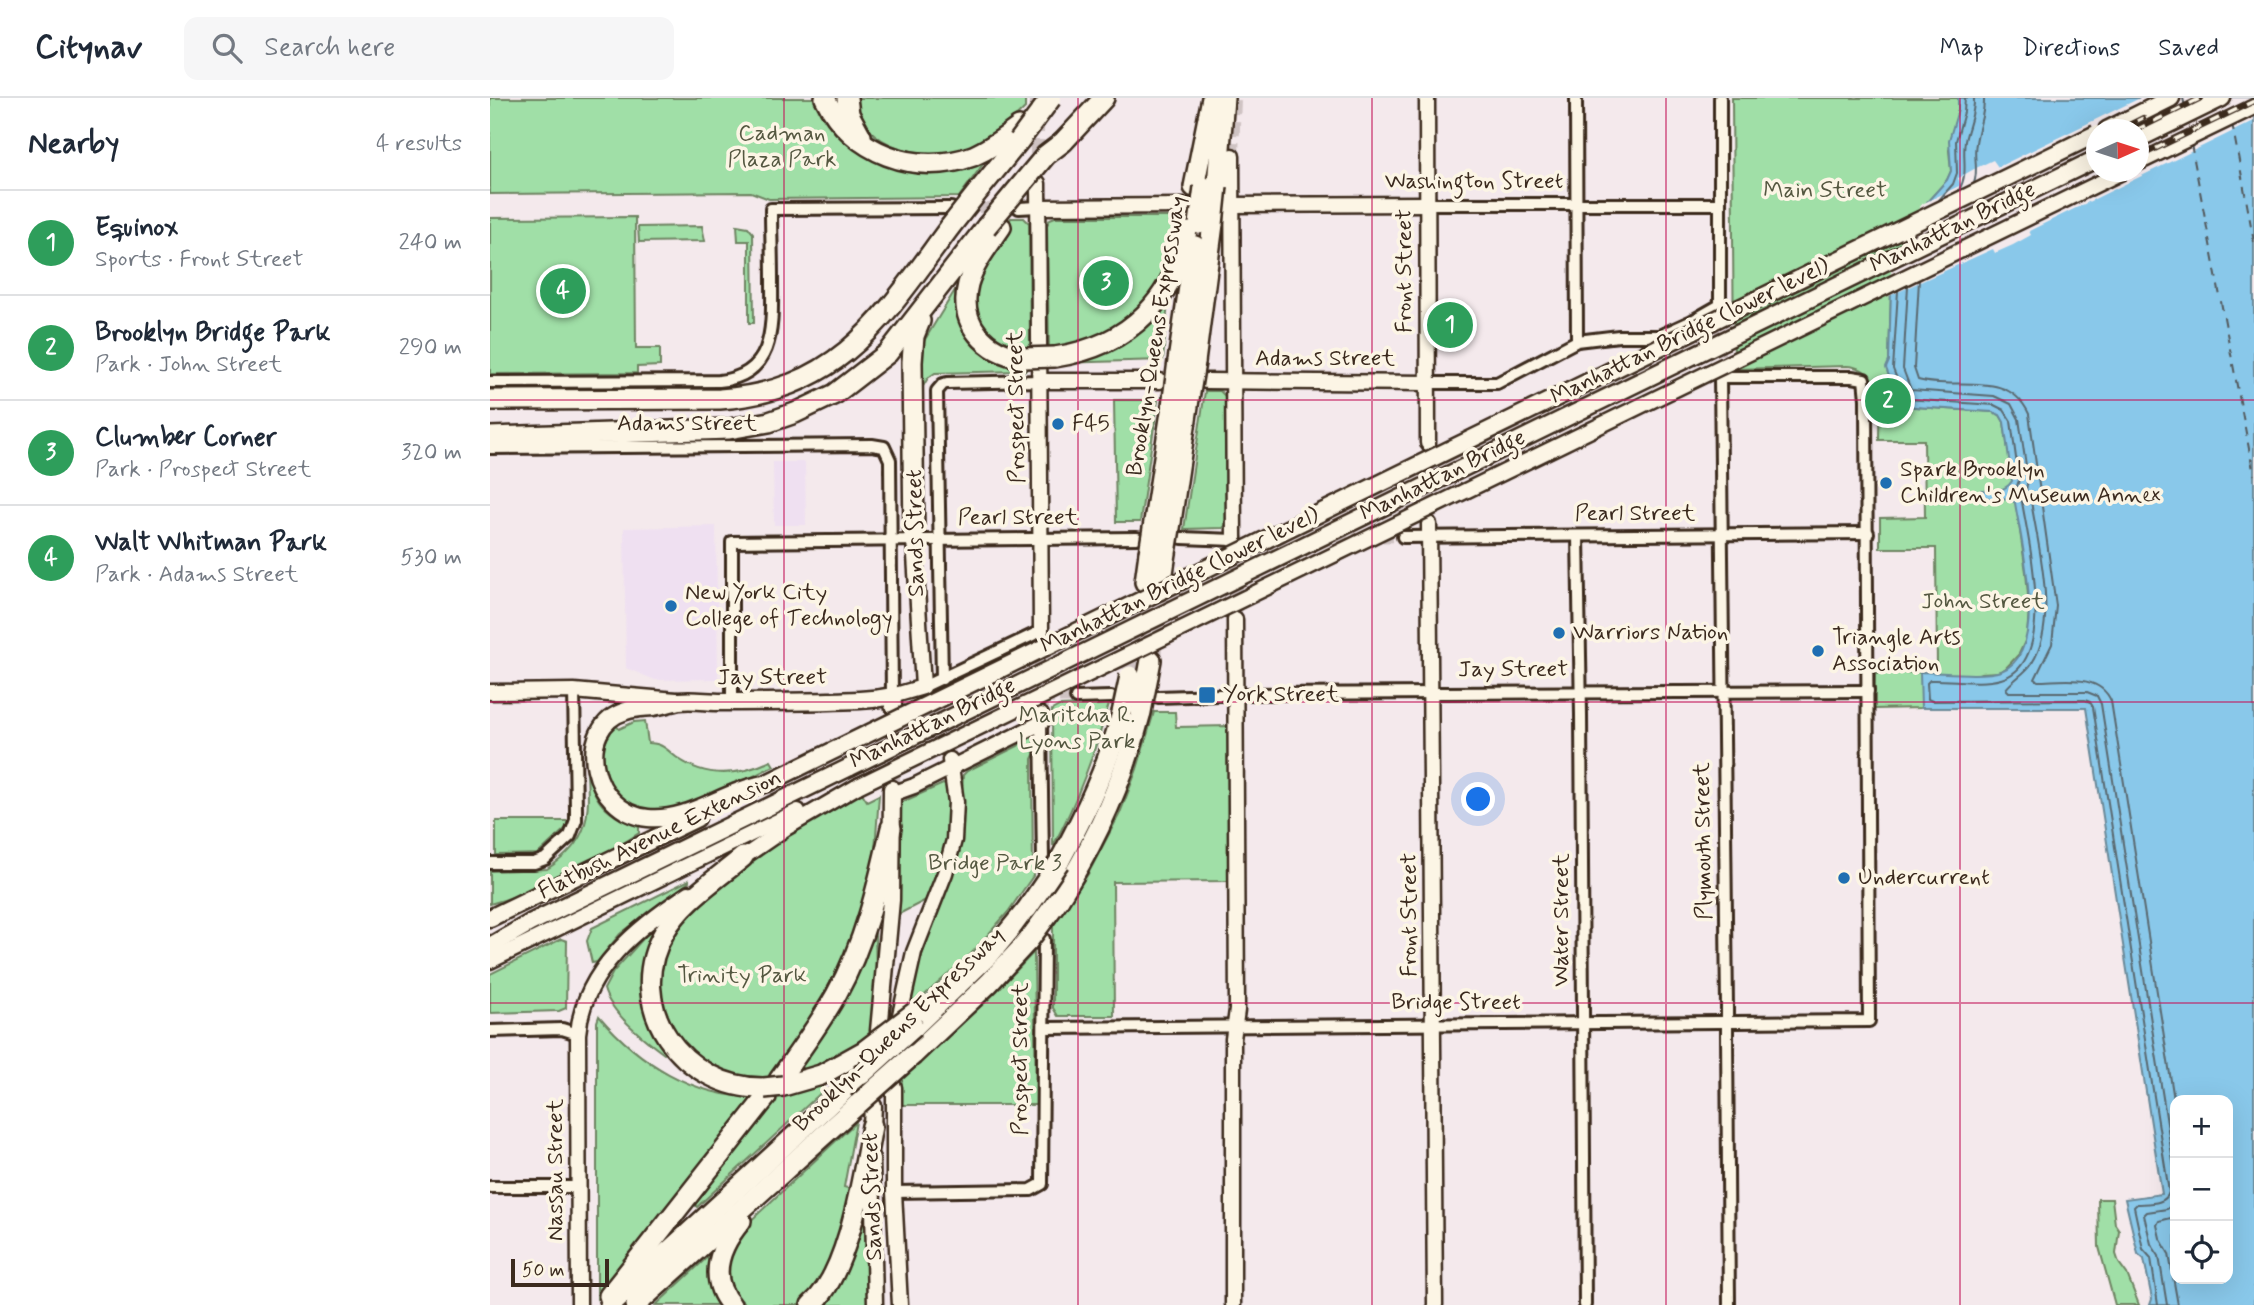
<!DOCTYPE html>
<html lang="en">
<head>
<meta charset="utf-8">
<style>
  body { margin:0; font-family:Mynerve,sans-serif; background:#f6f6f7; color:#1f2937 }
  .controls { position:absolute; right:21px; bottom:21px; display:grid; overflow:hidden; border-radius:14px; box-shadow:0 7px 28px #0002 }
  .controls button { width:63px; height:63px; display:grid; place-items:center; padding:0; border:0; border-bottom:2px solid #e0e1e3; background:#fff; color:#1f2937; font:35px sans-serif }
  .compass { position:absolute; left:1596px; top:21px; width:63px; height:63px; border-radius:50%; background:#fff; box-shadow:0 7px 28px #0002; rotate:87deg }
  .scale { position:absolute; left:21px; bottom:18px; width:98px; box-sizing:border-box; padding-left:7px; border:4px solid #3b2a1e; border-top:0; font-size:19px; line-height:24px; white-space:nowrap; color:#3b2a1e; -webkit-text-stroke:5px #fcf5e5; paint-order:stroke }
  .you { position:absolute; left:989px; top:702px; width:24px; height:24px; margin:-18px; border:5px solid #fff; border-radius:50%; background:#1a73e8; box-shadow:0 0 0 10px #1a73e833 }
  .badge { display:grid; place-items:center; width:46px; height:46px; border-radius:50%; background:#1f6fb2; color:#fff; font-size:23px; font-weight:700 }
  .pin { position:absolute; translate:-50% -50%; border:4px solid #fff; box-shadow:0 2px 7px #0006 }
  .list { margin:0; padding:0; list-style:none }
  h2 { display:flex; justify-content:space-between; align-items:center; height:91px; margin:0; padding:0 28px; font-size:30px }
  h2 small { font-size:23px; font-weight:400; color:#747a83 }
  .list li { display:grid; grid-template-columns:46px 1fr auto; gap:21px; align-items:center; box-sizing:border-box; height:105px; padding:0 28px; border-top:2px solid #e0e1e3 }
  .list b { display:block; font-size:26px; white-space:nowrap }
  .list p { margin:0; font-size:23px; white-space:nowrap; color:#747a83 }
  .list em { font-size:23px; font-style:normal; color:#747a83 }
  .icon { flex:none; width:38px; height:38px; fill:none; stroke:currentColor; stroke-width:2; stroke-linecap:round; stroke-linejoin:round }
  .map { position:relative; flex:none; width:1764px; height:1207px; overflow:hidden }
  header { display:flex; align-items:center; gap:42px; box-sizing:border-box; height:98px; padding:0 35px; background:#fff; border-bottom:2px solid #e0e1e3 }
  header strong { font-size:33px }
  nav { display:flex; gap:38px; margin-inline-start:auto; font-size:24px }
  .search { width:490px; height:63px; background:#f6f6f7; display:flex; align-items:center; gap:18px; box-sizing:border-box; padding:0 24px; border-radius:14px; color:#747a83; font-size:26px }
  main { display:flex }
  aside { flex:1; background:#fff }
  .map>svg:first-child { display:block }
</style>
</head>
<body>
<header>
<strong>Citynav</strong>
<div class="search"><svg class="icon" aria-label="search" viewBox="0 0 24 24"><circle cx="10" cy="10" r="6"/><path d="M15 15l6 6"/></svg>Search here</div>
<nav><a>Map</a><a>Directions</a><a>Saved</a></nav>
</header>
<main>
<aside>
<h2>Nearby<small>4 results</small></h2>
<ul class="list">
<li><span class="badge" style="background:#2e9e5b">1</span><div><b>Equinox</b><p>Sports · Front Street</p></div><em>240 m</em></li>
<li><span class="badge" style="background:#2e9e5b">2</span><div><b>Brooklyn Bridge Park</b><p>Park · John Street</p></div><em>290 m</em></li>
<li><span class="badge" style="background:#2e9e5b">3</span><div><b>Clumber Corner</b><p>Park · Prospect Street</p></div><em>320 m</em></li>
<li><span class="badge" style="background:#2e9e5b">4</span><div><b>Walt Whitman Park</b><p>Park · Adams Street</p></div><em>530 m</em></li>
</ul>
</aside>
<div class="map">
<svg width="1764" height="1207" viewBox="0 0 1764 1207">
  <rect width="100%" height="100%" fill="#f4e9ec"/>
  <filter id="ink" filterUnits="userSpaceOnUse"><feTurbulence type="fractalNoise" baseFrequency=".0143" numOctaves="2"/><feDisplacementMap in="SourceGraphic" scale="14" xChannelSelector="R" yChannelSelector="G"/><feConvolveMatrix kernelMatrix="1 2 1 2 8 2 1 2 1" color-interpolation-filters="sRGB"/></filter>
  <g filter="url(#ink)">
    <!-- built -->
    <g fill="#efe0f1">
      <path d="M283 364H315L316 427H284Z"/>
      <path d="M226 428 228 581 165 582 136 570 134 430Z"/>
    </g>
    <!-- green -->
    <g fill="#a0dfa7" stroke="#6e8462" stroke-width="2">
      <path d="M0 0H327L337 22 348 37 374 56 496 62 469 99 279 101 261 94 0 96Z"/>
      <path d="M366 0H535V10C519 26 500 43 478 50 437 63 370 52 366 0Z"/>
      <path d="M1242 0H1468V12L1459 52 1461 73 1457 82 1437 104 1401 192 1399 263 1410 308 1503 314 1510 317 1514 324 1536 474 1539 509 1537 539 1529 556 1515 571 1508 574 1491 575 1431 597V610L1384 611V607L1385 575 1447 574 1446 450H1390V420L1435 419 1434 342H1389C1389 314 1395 270 1357 268L1244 271Z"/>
      <path d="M145 119 146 250H170V268L147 269V275L0 276V120Z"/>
      <path d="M565 119H694L677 179 628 232 559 254 557 127 560 121Z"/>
      <path d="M521 120H534L539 125 540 255 512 248 488 223 484 194 492 166Z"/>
      <path d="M247 127 258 129 263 135 264 225H259V143H248Z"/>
      <path d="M212 128 215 143 149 144 148 129Z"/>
      <path d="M476 174 470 217 539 268 536 272 531 273 445 275 438 280 432 290 431 248Z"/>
      <path d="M678 203 673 262 567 265Z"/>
      <path d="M715 293H730L736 299 737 426 733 430 694 431Z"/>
      <path d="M624 302H668L650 424H626Z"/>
      <path d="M619 606C604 656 588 702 563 748L562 612 569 608Z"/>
      <path d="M664 614H685L686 629 739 628 740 783 623 784 624 918H568L563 910V828L598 776 630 715 647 671Z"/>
      <path d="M155 623 158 645C172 645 176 651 186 659 216 681 249 678 281 663L284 668C236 690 154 749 116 682 106 664 114 642 126 627L129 631 144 624Z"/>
      <path d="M545 637 546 653 542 661 543 778 518 814 481 856 419 911C427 853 453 811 468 757 475 731 471 704 473 677L477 673 528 648 533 642Z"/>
      <path d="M96 657C99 697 111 716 149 729V735C106 764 50 792 0 806V773L57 771C107 739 98 709 96 657Z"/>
      <path d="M453 686 457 689C468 723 449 771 436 802L409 816V709L412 704Z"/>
      <path d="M372 695 377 703 389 697 385 752 369 826 338 896 280 983 251 981 197 957 169 907V866L185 829 247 772 300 736Z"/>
      <path d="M6 723H78L76 730 48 756 6 757Z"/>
      <path d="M199 782V784L130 836 107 864 102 865 97 843 102 830Z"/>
      <path d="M169 823 156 914 161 929 176 954 174 956C155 942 120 914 114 891L123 874Z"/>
      <path d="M385 829 386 881 383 938 359 955 299 980Z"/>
      <path d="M71 841 77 843 76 910 69 913 0 915V876Z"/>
      <path d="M544 854 546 1007H410L412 981 503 897Z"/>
      <path d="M109 918C148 964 204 1000 267 999L107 1200V924Z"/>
      <path d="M330 987 334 992 207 1109 203 1105 285 998 310 994Z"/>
      <path d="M366 1024 354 1089 361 1091C352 1133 343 1176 312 1207H256L242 1193 236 1170 237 1157 254 1129Z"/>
      <path d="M376 1093 380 1207H334L345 1193Z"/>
      <path d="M1608 1101H1622L1625 1126 1629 1132 1626 1156 1629 1165 1637 1176 1649 1207H1625L1609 1149Z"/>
      <path d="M224 1153 230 1207H166Z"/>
    </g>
    <!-- water -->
    <path fill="#89c8ea" stroke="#6a8998" stroke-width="2" fill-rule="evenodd" d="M1468 0H1764V1207H1660L1662 1201 1654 1161 1648 1156 1635 1101 1672 1096 1596 610H1431L1430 574C1450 574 1493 579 1511 573 1560 555 1531 443 1525 405L1520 400 1501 401 1490 398 1489 394 1491 392C1503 393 1515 394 1522 383L1514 324 1510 317 1503 314 1410 308 1396 270 1399 263 1401 192 1437 104 1457 82 1461 73 1459 42 1468 12ZM1606 32H1648V74H1606ZM1685 1002H1738V1181H1685Z"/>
    <!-- pier -->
    <path fill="#f4e9ec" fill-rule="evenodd" d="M1650 0H1764V23L1539 133 1541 137 1523 147 1505 155 1503 151 1397 199 1401 173 1407 153 1419 125 1432 106 1471 87 1468 80 1486 70 1503 62 1508 69ZM1606 32H1648V74H1606Z"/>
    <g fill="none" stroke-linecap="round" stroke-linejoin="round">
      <!-- shore -->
      <g stroke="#5a6970" stroke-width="2">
        <path d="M1484 85C1489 71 1483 59 1486 45 1488 29 1495 16 1494 0"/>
        <path d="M1469 92C1479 75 1472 61 1475 43 1478 28 1485 16 1484 0"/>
        <path d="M1449 102 1463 86 1467 75 1466 43 1474 14 1475 0"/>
        <path d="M1429 182 1424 270 1428 282C1466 293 1518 270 1539 316L1566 508 1562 546 1545 581 1548 583C1573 583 1609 575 1621 603L1685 1008"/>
        <path d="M1418 188 1413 271 1421 292 1504 298 1521 306 1529 321 1538 381 1536 392 1541 403C1548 448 1569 524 1542 565 1535 576 1522 582 1516 591L1519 594H1597L1607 598 1611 606 1685 1076"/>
        <path d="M1408 193 1403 271 1415 301 1504 307 1514 312 1521 323 1529 382 1525 394 1532 404C1539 446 1568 565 1511 581 1489 587 1462 581 1440 582L1437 585 1438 601 1442 603 1595 602 1600 604 1603 609 1679 1094C1676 1107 1658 1105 1647 1106L1644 1109 1653 1151 1661 1160 1668 1207"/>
        <path d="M1685 1119 1669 1123 1667 1127 1670 1140 1679 1156 1688 1207"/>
        <path d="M1677 1207 1669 1158 1661 1146 1654 1117 1657 1114 1677 1111 1685 1104"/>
      </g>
      <!-- ferry -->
      <g stroke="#52595b" stroke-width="2" stroke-dasharray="9 7" stroke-linecap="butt">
        <path d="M1693 0 1695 9"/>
        <path d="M1742 25 1764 144"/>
        <path d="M1701 46 1764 377"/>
      </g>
      <!-- street-tunnel -->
      <g stroke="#cfc3c3" stroke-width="10" stroke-dasharray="10 5" stroke-linecap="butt">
        <path d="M474 110H514"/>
        <path d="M1230 217V274"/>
        <path d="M833 441 913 439"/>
        <path d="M744 442 800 449 807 447"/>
        <path d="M452 581 458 649"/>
        <path d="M554 601 586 600"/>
      </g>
      <!-- secondary-tunnel -->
      <g stroke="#cfc3c3" stroke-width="14" stroke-dasharray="14 7" stroke-linecap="butt">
        <path d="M547 0V72"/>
        <path d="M742 58 744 0"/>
        <path d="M938 345 939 426"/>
        <path d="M744 446 745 517"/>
        <path d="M433 589C438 618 457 636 460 662"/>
        <path d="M551 617V541"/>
      </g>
      <!-- primary-tunnel -->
      <path stroke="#cfc3c3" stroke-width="16" stroke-dasharray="16 8" stroke-linecap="butt" d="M402 691 403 613"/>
      <!-- highway-tunnel -->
      <g stroke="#cfc3c3" stroke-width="19" stroke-dasharray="19 10" stroke-linecap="butt">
        <path d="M661 561 673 477"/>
        <path d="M641 572 655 485"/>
      </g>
      <!-- street casing -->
      <g stroke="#3b2a1e" stroke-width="16">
        <g id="street">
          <path d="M1086 0 1087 243"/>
          <path d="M938 106H1230"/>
          <path d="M529 110 548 109"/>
          <path d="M0 284 229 283C287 277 282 226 282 182 282 158 281 134 281 111L461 110"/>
          <path d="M938 285H1007L1087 243 1129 238H1169L1202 223 1230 207V0"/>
          <path d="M0 350 382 347 394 349 400 362 402 598"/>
          <path d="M1088 438 1091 617 1095 1207"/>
          <path d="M913 439 1378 435"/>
          <path d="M692 440 744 442"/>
          <path d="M452 581 447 293 453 286 457 285 550 283"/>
          <path d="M433 589 551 533"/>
          <path d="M668 599 760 596 1378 593"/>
          <path d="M586 600 621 599"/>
          <path d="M242 604V444L647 440"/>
          <path d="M551 625 553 763"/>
          <path d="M0 765H44L55 761 80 738 86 722V711L84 593"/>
          <path d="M554 930 1227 924H1246L1379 923 1376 301 1374 281 1362 279H1230L1237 909V937L1239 1207"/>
          <path d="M0 933 72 931 88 936"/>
          <path d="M0 1089H88"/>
          <path d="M404 1094 541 1092 552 1086 554 841"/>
        </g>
      </g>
      <!-- secondary casing -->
      <g stroke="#3b2a1e" stroke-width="19">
        <g id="secondary">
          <path d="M937 0 938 345"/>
          <path d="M742 58 744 442"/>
          <path d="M1648 65 1764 9"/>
          <path d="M548 85 551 533"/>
          <path d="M743 107 938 106"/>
          <path d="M548 109 696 108"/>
          <path d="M550 283H670"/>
          <path d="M716 283 938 285"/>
          <path d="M939 426 945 1207"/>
          <path d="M0 594 84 593 186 602"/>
          <path d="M402 598 433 589 424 441"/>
          <path d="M402 696 424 688 551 625V617"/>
          <path d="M245 765 296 730 368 688"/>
          <path d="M0 863 308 713"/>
          <path d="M410 917 424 854 455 775 464 742 466 704 460 662"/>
          <path d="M404 989V1094L410 1207"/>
          <path d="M382 1060 385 1207"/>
          <path d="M89 1207 88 936C93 872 149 828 199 795"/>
          <path d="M743 1207V941L747 912 745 521"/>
        </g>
      </g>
      <!-- primary casing -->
      <g stroke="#3b2a1e" stroke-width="21">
        <g id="primary">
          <path d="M1617 32 1681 0"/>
          <path d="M1648 41 1732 0"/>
          <path d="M275 686C235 692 199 724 158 720 102 715 82 629 136 613 145 610 154 610 163 609 172 608 180 605 189 603 202 601 218 604 232 604 267 604 303 604 339 603 360 602 381 603 402 598L403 607"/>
          <path d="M0 820 207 720"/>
          <path d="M0 848 40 825 360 669"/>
          <path d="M389 933 401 802 402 691"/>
          <path d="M382 1028 383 1008"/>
        </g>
      </g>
      <!-- highway casing -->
      <g stroke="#3b2a1e" stroke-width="24">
        <g id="highway">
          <path d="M335 0C361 55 426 79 483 58 500 51 514 40 529 29"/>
          <path d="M357 0 359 16 371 38"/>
          <path d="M573 44 614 0"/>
          <path d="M727 88 734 0"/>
          <path d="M704 89 722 0"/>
          <path d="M490 91 529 43"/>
          <path d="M511 129C499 147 484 165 478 186 468 226 496 255 533 260"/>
          <path d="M565 259C640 248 687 200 698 126"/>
          <path d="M688 263 705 148"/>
          <path d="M705 264 723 126"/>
          <path d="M0 302 230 301C351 293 395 217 460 129"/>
          <path d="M0 339 239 331 279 324 305 315 345 296 398 255 496 129"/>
          <path d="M664 424 683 301"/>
          <path d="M681 424 699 301"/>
          <path d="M424 441 422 264 424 238 430 223"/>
          <path d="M673 475 676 455"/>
          <path d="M655 484 659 455"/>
          <path d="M658 578 661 562"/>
          <path d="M253 759C227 781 192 803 175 833 131 907 193 991 274 990"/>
          <path d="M569 764C595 716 618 668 632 615"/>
          <path d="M569 801C606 744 634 681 651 614"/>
          <path d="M424 929 500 856 537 811"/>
          <path d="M423 957 499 885 538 843"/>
          <path d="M289 982C309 954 329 927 346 897 375 845 388 787 401 730"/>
          <path d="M293 988 331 977 374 953"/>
          <path d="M119 1198 276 999"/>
          <path d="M120 1207 371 977"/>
          <path d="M146 1207 368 1006"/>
          <path d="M241 1207C217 1179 230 1148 251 1123"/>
          <path d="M321 1207C359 1176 373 1075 382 1028"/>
        </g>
      </g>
      <!-- street -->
      <use href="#street" stroke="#fcf5e5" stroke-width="10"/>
      <!-- secondary -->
      <use href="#secondary" stroke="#fcf5e5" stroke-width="14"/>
      <!-- primary -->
      <use href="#primary" stroke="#fcf5e5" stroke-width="16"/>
      <!-- highway -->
      <use href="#highway" stroke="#fcf5e5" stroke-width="19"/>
      <!-- rail casing -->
      <g stroke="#3b2a1e" stroke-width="6">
        <g id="rail">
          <path d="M1629 32 1653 20"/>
          <path d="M1646 32 1711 0"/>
          <path d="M1648 59 1764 3"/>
          <path d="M354 655 1606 43"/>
          <path d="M366 682 1620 74"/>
        </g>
      </g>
      <!-- rail -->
      <use href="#rail" stroke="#fcf5e5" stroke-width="3.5" stroke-dasharray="10" stroke-linecap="butt"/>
      <!-- secondary-bridge casing -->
      <g stroke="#3b2a1e" stroke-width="19" stroke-linecap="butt">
        <path id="secondary-bridge" d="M368 688 1632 74"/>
      </g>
      <!-- primary-bridge casing -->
      <g stroke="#3b2a1e" stroke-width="21" stroke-linecap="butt">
        <g id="primary-bridge">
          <path d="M360 669 1606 61"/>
          <path d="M275 686 1606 36"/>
        </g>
      </g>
      <!-- highway-bridge casing -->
      <g stroke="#3b2a1e" stroke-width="24" stroke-linecap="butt">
        <g id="highway-bridge">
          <path d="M529 43 561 0"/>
          <path d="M709 126 714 89"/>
          <path d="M723 126 727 88"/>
          <path d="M460 129 490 91"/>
          <path d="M496 129 556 57 573 44"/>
          <path d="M533 260 565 259"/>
          <path d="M683 301 688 263"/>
          <path d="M699 301 705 264"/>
          <path d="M659 455 664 424"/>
          <path d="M676 455 681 424"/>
          <path d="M651 614 658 578"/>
          <path d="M632 615 640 578"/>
          <path d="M537 811 569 764"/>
          <path d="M538 843 569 801"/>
          <path d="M374 953 425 914"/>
          <path d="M371 977 424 929"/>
          <path d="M274 990 293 988"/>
          <path d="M368 1006 423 957"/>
        </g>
      </g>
      <!-- secondary-bridge -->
      <use href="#secondary-bridge" stroke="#fcf5e5" stroke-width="14"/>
      <!-- primary-bridge -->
      <use href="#primary-bridge" stroke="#fcf5e5" stroke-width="16"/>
      <!-- highway-bridge -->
      <use href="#highway-bridge" stroke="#fcf5e5" stroke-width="19"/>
    </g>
  </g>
  <!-- grid -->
  <path fill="none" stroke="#c2185b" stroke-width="2" stroke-opacity="0.55" d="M294 0V1207M588 0V1207M882 0V1207M1176 0V1207M1470 0V1207M0 302H1764M0 604H1764M0 905H1764"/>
  <!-- markers -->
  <g fill="#1f6fb2" stroke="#fcf5e5" stroke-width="2.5">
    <circle cx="568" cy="326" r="7"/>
    <circle cx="1396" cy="385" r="7"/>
    <circle cx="181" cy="508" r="7"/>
    <circle cx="1069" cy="535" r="7"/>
    <circle cx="1328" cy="553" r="7"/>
    <rect x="708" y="588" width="18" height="18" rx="3.5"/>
    <circle cx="1354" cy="780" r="7"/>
  </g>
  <g text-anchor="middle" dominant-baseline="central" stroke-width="7" stroke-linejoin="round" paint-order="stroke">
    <!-- park labels -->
    <g font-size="23" fill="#545740" stroke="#fcf5e5">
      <text x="292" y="36">Cadman<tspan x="292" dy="26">Plaza Park</tspan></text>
      <text x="1335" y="93">Main Street</text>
      <text x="1493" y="504">John Street</text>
      <text x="587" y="618">Maritcha R.<tspan x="587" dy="26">Lyons Park</tspan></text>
      <text x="505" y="766">Bridge Park 3</text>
      <text x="252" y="878">Trinity Park</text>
    </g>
    <!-- street labels -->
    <g font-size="23" fill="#3b2a1e" stroke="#fcf5e5">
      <text x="984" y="84">Washington Street</text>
      <text transform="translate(1463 130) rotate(-26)">Manhattan Bridge</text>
      <text transform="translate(915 173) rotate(-90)">Front Street</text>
      <text transform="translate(1200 234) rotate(-26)">Manhattan Bridge (lower level)</text>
      <text transform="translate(667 238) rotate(-81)">Brooklyn-Queens Expressway</text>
      <text x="835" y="261">Adams Street</text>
      <text transform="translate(527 309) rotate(-91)">Prospect Street</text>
      <text x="197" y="326">Adams Street</text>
      <text transform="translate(953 378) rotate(-26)">Manhattan Bridge</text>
      <text x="1145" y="416">Pearl Street</text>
      <text x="528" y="420">Pearl Street</text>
      <text transform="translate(426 435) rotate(-91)">Sands Street</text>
      <text transform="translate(690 483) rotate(-26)">Manhattan Bridge (lower level)</text>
      <text x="1023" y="572">Jay Street</text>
      <text x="282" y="580">Jay Street</text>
      <text transform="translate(443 626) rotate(-26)">Manhattan Bridge</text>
      <text transform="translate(170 737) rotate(-26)">Flatbush Avenue Extension</text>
      <text transform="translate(1214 743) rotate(-91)">Plymouth Street</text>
      <text transform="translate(920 817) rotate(-90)">Front Street</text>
      <text transform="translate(1072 822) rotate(-90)">Water Street</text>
      <text x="966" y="905">Bridge Street</text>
      <text transform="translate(409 932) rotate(-44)">Brooklyn-Queens Expressway</text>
      <text transform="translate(531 961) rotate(-90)">Prospect Street</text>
      <text transform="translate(66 1072) rotate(-90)">Nassau Street</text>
      <text transform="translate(383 1099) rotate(-92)">Sands Street</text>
    </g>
    <!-- poi labels -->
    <g font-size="23" fill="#3b2a1e" stroke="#fcf5e5" text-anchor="start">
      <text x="582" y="326">F45</text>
      <text x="1410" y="372">Spark Brooklyn<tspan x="1410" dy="26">Children's Museum Annex</tspan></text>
      <text x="195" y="495">New York City<tspan x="195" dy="26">College of Technology</tspan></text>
      <text x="1083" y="535">Warriors Nation</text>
      <text x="1342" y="540">Triangle Arts<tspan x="1342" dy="26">Association</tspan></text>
      <text x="733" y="597">York Street</text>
      <text x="1368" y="780">Undercurrent</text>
    </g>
  </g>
</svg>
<div class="controls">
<button>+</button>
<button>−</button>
<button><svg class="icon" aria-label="locate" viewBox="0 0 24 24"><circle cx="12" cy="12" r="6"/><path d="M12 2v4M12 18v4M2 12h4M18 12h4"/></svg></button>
</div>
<svg class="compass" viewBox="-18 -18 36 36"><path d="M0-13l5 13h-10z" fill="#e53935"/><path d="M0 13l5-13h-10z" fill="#747a83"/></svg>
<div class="scale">50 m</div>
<div class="you"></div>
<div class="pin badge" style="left:960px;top:227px;background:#2e9e5b">1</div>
<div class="pin badge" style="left:1398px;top:303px;background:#2e9e5b">2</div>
<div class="pin badge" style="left:616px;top:185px;background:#2e9e5b">3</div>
<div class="pin badge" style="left:73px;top:193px;background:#2e9e5b">4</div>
</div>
</main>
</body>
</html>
